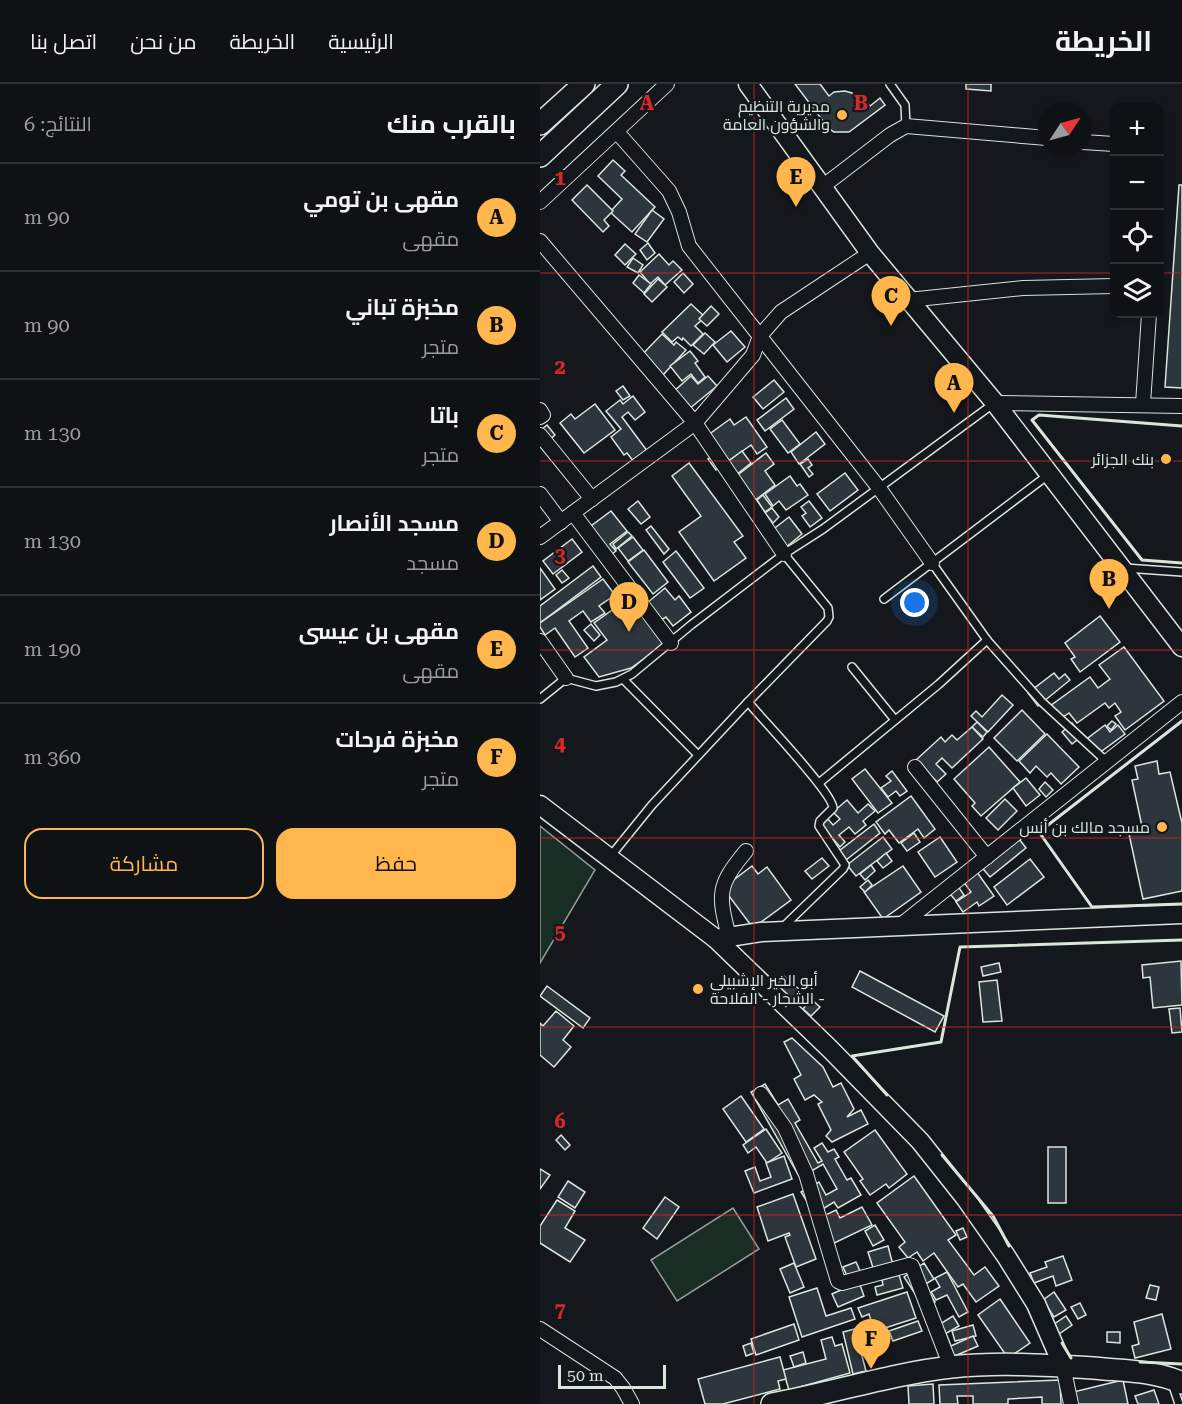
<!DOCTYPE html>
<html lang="ar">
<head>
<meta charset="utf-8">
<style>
  body { margin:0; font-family:"Roboto Serif",Cairo,serif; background:#181b1e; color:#f1f3f6; direction:rtl }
  .controls { position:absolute; right:18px; top:18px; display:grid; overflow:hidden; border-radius:12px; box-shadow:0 3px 9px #0003 }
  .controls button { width:54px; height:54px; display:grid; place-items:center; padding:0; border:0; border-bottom:2px solid #2f3234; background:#0f1215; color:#f1f3f6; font:30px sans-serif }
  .compass { position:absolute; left:498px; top:18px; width:54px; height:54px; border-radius:50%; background:#0f1215; box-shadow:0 3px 9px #0003; rotate:54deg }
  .scale { position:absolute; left:18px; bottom:15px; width:108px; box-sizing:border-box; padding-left:6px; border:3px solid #d8e6dc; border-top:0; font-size:16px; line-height:21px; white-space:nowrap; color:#d8e6dc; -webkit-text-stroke:4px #14181c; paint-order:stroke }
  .you { position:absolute; left:375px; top:519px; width:21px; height:21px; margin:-15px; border:4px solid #fff; border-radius:50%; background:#1a73e8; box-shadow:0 0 0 9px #1a73e833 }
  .badge { display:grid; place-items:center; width:39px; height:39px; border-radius:50%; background:#ffb74d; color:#111; font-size:20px; font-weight:700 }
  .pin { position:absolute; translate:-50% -50px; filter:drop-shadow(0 2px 3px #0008) }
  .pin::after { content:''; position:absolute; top:32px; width:21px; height:18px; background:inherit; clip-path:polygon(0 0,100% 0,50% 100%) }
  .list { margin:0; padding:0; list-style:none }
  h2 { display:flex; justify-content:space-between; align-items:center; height:78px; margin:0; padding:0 24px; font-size:26px }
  h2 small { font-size:20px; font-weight:400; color:#9b9ea0 }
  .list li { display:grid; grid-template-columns:39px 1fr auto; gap:18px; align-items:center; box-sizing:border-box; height:108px; padding:0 24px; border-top:2px solid #2f3234 }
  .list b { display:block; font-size:22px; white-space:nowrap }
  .list p { margin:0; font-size:20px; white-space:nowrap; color:#9b9ea0 }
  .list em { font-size:20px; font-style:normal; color:#9b9ea0 }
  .actions { display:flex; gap:12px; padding:18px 24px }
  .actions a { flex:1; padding:14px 0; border:2px solid #ffb74d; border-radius:18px; text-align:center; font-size:21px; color:#ffb74d }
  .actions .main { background:#ffb74d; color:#111 }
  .icon { flex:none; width:33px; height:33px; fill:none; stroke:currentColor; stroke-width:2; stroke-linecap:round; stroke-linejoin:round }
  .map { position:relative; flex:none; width:642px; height:1320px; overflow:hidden; direction:ltr }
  header { display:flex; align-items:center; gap:36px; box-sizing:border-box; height:84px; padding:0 30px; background:#0f1215; border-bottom:2px solid #2f3234 }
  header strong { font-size:28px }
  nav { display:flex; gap:33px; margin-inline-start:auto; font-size:21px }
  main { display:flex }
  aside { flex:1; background:#0f1215 }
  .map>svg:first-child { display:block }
</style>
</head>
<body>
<header>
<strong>الخريطة</strong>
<nav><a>الرئيسية</a><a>الخريطة</a><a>من نحن</a><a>اتصل بنا</a></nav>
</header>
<main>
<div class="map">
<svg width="642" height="1320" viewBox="0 0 642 1320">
  <rect width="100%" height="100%" fill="#14181c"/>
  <!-- green -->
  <g fill="#1a2d24" stroke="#939e99" stroke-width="1.5">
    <path d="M0 742 55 786 0 879Z"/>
    <path d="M193 1124 219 1165 137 1217 111 1176Z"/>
  </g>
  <!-- building -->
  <g fill="#2c363c" stroke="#d8e6dc" stroke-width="1.5">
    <path d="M255 0H280L289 12 294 8 305 7 312 9 318 16 322 12 330 22 340 14 345 21 309 48H294L289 45Z"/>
    <path d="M426 0H451V7L426 5Z"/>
    <path d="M73 76 85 87 81 91 115 123 92 148 70 128 82 115 58 92Z"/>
    <path d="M47 101 73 127 64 136 69 142 63 148 32 116Z"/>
    <path d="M639 101H642V304L625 303Z"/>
    <path d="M112 126 124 135 107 158 95 150Z"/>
    <path d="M108 159 115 169 107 176 100 166Z"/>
    <path d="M85 160 96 170 85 181 75 171Z"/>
    <path d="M119 170 129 181 133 177 142 186 125 201 118 193 110 200 100 188Z"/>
    <path d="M93 174 103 181 98 189 87 183Z"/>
    <path d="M143 189 153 200 144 209 134 198Z"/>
    <path d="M99 191 111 200 104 209 93 199Z"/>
    <path d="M118 195 127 203 112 218 104 210Z"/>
    <path d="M151 220 165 233 155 242 163 250 151 262 143 254 142 256 138 253 132 258 122 248Z"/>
    <path d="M171 222 179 230 167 242 159 235Z"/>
    <path d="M191 247 205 263 187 278 173 261Z"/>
    <path d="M165 249 175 258 164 270 153 261Z"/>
    <path d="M122 250 134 261 136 258 146 266 122 292 95 278Z"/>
    <path d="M150 267 158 277 155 279 165 293 158 299 151 290 142 297 130 282Z"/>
    <path d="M151 292 158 300 168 292 177 302 149 325 133 308Z"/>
    <path d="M234 296 244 308 223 325 213 313Z"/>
    <path d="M83 302 90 312 83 316 76 307Z"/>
    <path d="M93 312 105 328 95 336 88 328 82 333 108 368 94 378 87 369 84 371 71 353 81 345 66 327 80 316 83 320Z"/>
    <path d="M246 314 254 325 225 347 217 336Z"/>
    <path d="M55 320 75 346 44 369 20 339 31 330 35 335Z"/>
    <path d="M206 333 227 363 217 370 211 361 176 386 168 375 171 373 160 357 190 335 194 341Z"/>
    <path d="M242 336 260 360 248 369 230 345Z"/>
    <path d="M7 341 15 351 7 358 0 347Z"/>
    <path d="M276 348 285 360 259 380 251 368Z"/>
    <path d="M202 367 211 379 196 391 186 379Z"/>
    <path d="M226 369 234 380 225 387 235 401 209 421 190 397Z"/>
    <path d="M268 375 272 381 268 384 273 390 269 393 260 380Z"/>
    <path d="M149 379 203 452 194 458 206 474 174 497 139 448 161 432 132 392Z"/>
    <path d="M305 389 318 406 290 427 277 410Z"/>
    <path d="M250 392 257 402 260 400 268 411 246 426 239 417 233 422 225 410Z"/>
    <path d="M223 411 232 423 225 428 217 416Z"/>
    <path d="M98 417 110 433 101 440 88 425Z"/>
    <path d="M269 417 282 434 270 443 262 432 266 429 261 423Z"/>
    <path d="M232 424 239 433 233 439 225 429Z"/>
    <path d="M71 427 87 447 70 460 76 467 64 476 43 448Z"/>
    <path d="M249 433 262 450 245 464 231 447Z"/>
    <path d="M111 442 129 465 124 470 106 446Z"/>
    <path d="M88 448 92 452 76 465 73 460Z"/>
    <path d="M93 453 103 466 88 477 78 464Z"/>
    <path d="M32 455 42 468 13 490 3 477Z"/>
    <path d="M104 466 128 498 113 510 88 478Z"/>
    <path d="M136 467 164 504 150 514 123 478Z"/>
    <path d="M53 482 61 493 0 539V522Z"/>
    <path d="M0 484 15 505 0 516Z"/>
    <path d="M22 486 29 494 22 499 16 491Z"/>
    <path d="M63 495 75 511 59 522 65 529 51 538 43 527 29 537 48 564 35 573 15 544 5 551 0 543V539Z"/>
    <path d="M125 504 135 516 139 512 151 528 133 542 126 533 121 536 107 519Z"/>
    <path d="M92 512 126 559 91 584 59 593 44 573 67 556 54 539Z"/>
    <path d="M560 532 580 558 540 588 531 575 535 573 525 559Z"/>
    <path d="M51 540 60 551 54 557 44 546Z"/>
    <path d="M584 563 624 617 585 646 575 632 581 628 575 619 569 624 565 619 537 639 529 629 520 635 510 622 550 593 558 604 570 595 559 581Z"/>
    <path d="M514 589 519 595 525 590 530 596 498 622 488 609Z"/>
    <path d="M462 611 473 621 448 648 431 632 436 627 442 633Z"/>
    <path d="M482 626 505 650 477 677 454 654Z"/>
    <path d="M572 637 576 640 571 646 567 642Z"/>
    <path d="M437 638 447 648 443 653 432 643Z"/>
    <path d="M532 639 542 652 532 660 522 648Z"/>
    <path d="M565 641 570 648 578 641 585 650 555 672 544 657Z"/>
    <path d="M432 643 443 655 412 684 402 674 396 680 406 690 397 698 376 676 401 653 405 658 412 651 417 656Z"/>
    <path d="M507 650 539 683 521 700 511 689 507 693 496 682 490 689 479 677Z"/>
    <path d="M449 663 480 698 441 732 432 722 435 719 414 695Z"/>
    <path d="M617 677 619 690 630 688 642 739V807L603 815 589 750 603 747 592 696 598 695 595 682Z"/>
    <path d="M325 685 352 719 338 729 312 695Z"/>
    <path d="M352 687 367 707 360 712 356 707 348 713 341 704 351 697 346 692Z"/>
    <path d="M486 694 500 711 486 722 473 704Z"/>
    <path d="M505 698 513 706 506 713 499 705Z"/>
    <path d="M371 712 395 745 384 754 378 745 359 759 349 746 345 750 336 738Z"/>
    <path d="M465 715 477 727 458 746 446 734Z"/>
    <path d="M307 716 318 729 328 720 335 727 323 737 326 741 315 750 309 743 299 751 305 758 300 763 281 741 288 735 293 741 300 735 293 728Z"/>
    <path d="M334 740 340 749 306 776 299 767Z"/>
    <path d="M374 749 380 758 367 767 361 759Z"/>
    <path d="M476 751 486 764 450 793 439 780Z"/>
    <path d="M343 753 352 765 316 792 307 781Z"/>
    <path d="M400 753 417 778 395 793 378 768Z"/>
    <path d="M346 769 352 777 343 784 337 777Z"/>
    <path d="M282 774 289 782 272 795 265 787Z"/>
    <path d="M490 775 504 793 467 821 454 803Z"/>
    <path d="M331 781 335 787 325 796 320 790Z"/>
    <path d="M212 782 218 790 227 783 251 816 213 844 183 804Z"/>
    <path d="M363 782 381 808 343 835 324 808Z"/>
    <path d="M434 784 454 812 439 822 437 818 423 828 416 818 431 808 420 793Z"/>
    <path d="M328 796 332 801 325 808 320 803Z"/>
    <path d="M415 798 424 811 416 817 406 805Z"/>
    <path d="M641 877 642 921 613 924 610 893 603 894 602 881Z"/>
    <path d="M459 879 461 888 443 892 441 883Z"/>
    <path d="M320 887 404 932 395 948 312 903Z"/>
    <path d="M244 892 260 906 251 917 235 903Z"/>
    <path d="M457 896 462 937 443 938 439 898Z"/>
    <path d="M7 902 50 934 43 944 0 912Z"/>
    <path d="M271 915 280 923 271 932 263 925Z"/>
    <path d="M640 924 642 948 632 949 629 925Z"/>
    <path d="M16 927 34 942 23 956 31 963 14 983 0 971V939L3 942Z"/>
    <path d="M252 954 283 983 293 1003 301 999 314 1025 307 1033 321 1026 328 1040 292 1058 286 1052 291 1046 278 1020 282 1018 274 1011 265 1016 254 995 261 991 244 958Z"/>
    <path d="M225 1000 238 1021 248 1015 260 1036 255 1039 278 1079 282 1077 274 1064 282 1059 288 1068 294 1065 299 1073 295 1075 307 1096 311 1094 321 1111 298 1124 294 1118 278 1128 272 1117 268 1119 261 1108 279 1098 286 1111 297 1105 283 1080 260 1094 211 1008Z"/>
    <path d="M201 1012 224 1045 206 1058 183 1025Z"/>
    <path d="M226 1045 242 1069 227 1079 216 1063 208 1069 203 1061Z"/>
    <path d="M335 1046 367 1090 349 1104 346 1100 330 1111 320 1097 323 1095 304 1068Z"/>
    <path d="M21 1051 30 1061 25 1066 16 1056Z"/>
    <rect x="508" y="1063" width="18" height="56"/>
    <path d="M244 1072 252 1095 214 1109 205 1087 215 1083 220 1097 231 1093 226 1079Z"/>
    <path d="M0 1085 10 1091 0 1105Z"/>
    <path d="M374 1092 416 1151 408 1156 434 1191 445 1183 459 1202 436 1218 423 1200 418 1203 394 1169 383 1177 377 1168 368 1174 359 1163 365 1158 337 1119Z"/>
    <path d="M28 1097 45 1108 35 1124 18 1113Z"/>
    <path d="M253 1110 276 1175 256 1183 245 1153 250 1151 249 1149 228 1157 217 1123Z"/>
    <path d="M125 1113 139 1123 117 1155 103 1144Z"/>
    <path d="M17 1116 35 1127 25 1144 45 1156 30 1178 0 1159V1142Z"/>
    <path d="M322 1123 332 1141 288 1162 275 1136 296 1126 300 1134Z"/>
    <path d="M335 1141 344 1156 333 1162 325 1147Z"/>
    <path d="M423 1144 427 1153 420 1156 416 1147Z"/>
    <path d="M348 1162 353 1181 334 1187 328 1168Z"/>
    <path d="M523 1172 532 1196 516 1202 513 1192 494 1199 490 1189 507 1183 505 1178Z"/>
    <path d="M316 1178 321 1189 308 1194 303 1183Z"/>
    <path d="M254 1179 264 1203 250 1209 240 1185Z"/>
    <path d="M384 1179 394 1195 384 1201 395 1218 385 1225 364 1193Z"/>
    <path d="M407 1188 428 1228 419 1233 407 1211 396 1216 391 1208 400 1203 395 1194Z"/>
    <path d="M359 1191 363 1204 337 1211 335 1203 343 1201 342 1196Z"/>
    <path d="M319 1198 324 1212 298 1223 292 1210Z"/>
    <path d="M610 1201 619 1203 616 1216 606 1214Z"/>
    <path d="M277 1204 286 1232 311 1224 315 1235 262 1253 249 1213Z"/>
    <path d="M367 1208 376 1234 345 1244 348 1253 337 1256 329 1230 322 1233 318 1224Z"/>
    <path d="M514 1208 526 1226 514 1233 503 1216Z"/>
    <path d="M460 1215 490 1259 468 1274 438 1231Z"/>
    <path d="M540 1219 546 1231 538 1235 531 1223Z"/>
    <path d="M622 1230 631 1265 595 1274 592 1262 599 1260 594 1238Z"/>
    <path d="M413 1232 419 1242 405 1250 400 1240Z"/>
    <path d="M526 1232 532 1241 516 1252 510 1243Z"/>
    <path d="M378 1237 382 1247 353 1257 349 1247Z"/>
    <path d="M254 1240 259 1256 216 1271 211 1255Z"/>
    <path d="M433 1241 436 1252 415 1257 412 1247Z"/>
    <path d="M315 1245 326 1287 313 1290 303 1248Z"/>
    <path d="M405 1247 411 1262 433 1252 438 1262 403 1277 393 1253Z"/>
    <path d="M567 1248H580V1259L567 1258Z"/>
    <path d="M292 1253 295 1262 302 1260 310 1289 249 1306 243 1286 286 1275 281 1256Z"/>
    <path d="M211 1259 214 1269 206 1272 203 1262Z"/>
    <path d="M263 1268 266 1279 254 1283 250 1272Z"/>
    <path d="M240 1273 246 1295 238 1297 240 1305 183 1320H165L158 1295Z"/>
    <path d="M520 1296 521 1320H502V1313L468 1315V1320H433V1312H417L418 1320H400L399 1301Z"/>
    <path d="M583 1296 588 1320H527L525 1310Z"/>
    <path d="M393 1300 394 1320H369L368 1302Z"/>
    <path d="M614 1306 619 1320H598L595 1312Z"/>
  </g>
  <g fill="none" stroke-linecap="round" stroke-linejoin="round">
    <!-- lane casing -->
    <g stroke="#d8e6dc" stroke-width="10">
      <g id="lane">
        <path d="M350 0 365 21 366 42"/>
        <path d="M392 479 447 556 502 618 567 678"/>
        <path d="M585 484 642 488"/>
        <path d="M344 515 508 391"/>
        <path d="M312 583 355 636"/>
        <path d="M83 595 158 671"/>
        <path d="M0 615 26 594 56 602 76 598 92 590 151 541 244 470 283 445 453 320"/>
        <path d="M208 618 287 537 289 533 288 524 244 470"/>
        <path d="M279 699 399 600 447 556"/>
        <path d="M69 774 112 721 208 618C222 635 293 709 293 724L280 737 279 742 305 781 303 785 242 844"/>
        <path d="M632 1299 639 1320"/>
      </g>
    </g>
    <!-- street casing -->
    <g stroke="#d8e6dc" stroke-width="16">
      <g id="street">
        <path d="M77 48 129 107 139 128 149 162 339 404 392 479"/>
        <path d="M543 58 574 60"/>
        <path d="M282 103 350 51 366 42 507 54"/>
        <path d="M0 118 127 0"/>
        <path d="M0 157 155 339 244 470"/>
        <path d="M368 216 483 204 574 202"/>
        <path d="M455 319 642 322"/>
        <path d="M603 320 609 230"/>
        <path d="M0 326 3 331 0 333"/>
        <path d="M0 351 52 415"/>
        <path d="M0 410 21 438"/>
        <path d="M33 429 131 559"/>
        <path d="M0 453 155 339 213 271 220 252 241 228 330 169"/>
        <path d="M0 557 26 594"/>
        <path d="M375 683 447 773"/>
        <path d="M357 844 642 618"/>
        <path d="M189 853C178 810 177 802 206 767"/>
        <path d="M221 1010 245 1044 266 1090 298 1197 302 1199 369 1181 372 1182 411 1283"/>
        <path d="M0 1245 75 1294 83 1304 92 1320"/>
        <path d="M523 1282 531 1320"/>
      </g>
    </g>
    <!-- secondary casing -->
    <g stroke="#d8e6dc" stroke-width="21">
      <g id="secondary">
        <path d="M208 0 330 169 455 319 642 563"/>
        <path d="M0 721 176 855 290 965 380 1057 426 1115 466 1172 496 1220 523 1282"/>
        <path d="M176 855 221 848 642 830"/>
      </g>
    </g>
    <!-- primary casing -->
    <g stroke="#d8e6dc" stroke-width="24">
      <g id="primary">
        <path d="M0 40 44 0"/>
        <path d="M0 72 77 0"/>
        <path d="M232 1320C292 1309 351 1290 411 1283 458 1278 506 1281 553 1284 583 1287 614 1286 642 1299"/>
      </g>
    </g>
    <!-- lane -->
    <use href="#lane" stroke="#14181c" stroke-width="7"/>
    <!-- street -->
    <use href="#street" stroke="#14181c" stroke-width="14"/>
    <!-- secondary -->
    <use href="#secondary" stroke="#14181c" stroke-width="18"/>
    <!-- primary -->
    <use href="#primary" stroke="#14181c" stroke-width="21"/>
    <!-- wall -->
    <g stroke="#d8e6dc" stroke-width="3">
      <path d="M642 342 499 331 492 336 602 476 642 479"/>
      <path d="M642 637 499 748 552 823 642 820"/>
      <path d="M347 1011 312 972 401 958 420 863 642 856"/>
      <path d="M402 1071 453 1132 469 1162"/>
      <path d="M522 1259 531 1274"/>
      <path d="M600 1278 642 1280"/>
    </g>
  </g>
  <!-- grid -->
  <path fill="none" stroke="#d62828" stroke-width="1.5" stroke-opacity="0.55" d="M214 0V1320M428 0V1320M0 189H574M620 189H642M0 377H642M0 566H642M0 754H642M0 943H642M0 1131H642"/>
  <!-- markers -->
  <g fill="#ffb74d" stroke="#14181c" stroke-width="2">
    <circle cx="302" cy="31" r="6"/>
    <circle cx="626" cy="375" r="6"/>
    <circle cx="622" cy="743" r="6"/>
    <circle cx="158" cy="905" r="6"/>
  </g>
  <g text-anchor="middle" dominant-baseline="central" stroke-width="4.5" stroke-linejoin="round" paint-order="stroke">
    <!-- poi labels -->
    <g font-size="16" fill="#d8e6dc" stroke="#14181c" text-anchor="end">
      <text x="290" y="22">مديرية التنظيم<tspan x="290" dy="18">والشؤون العامة</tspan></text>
      <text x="614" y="375">بنك الجزائر</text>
      <text x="610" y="743">مسجد مالك بن أنس</text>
      <text x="170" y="896" text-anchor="start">أبو الخير الإشبيلي<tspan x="170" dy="18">الشجار - الفلاحة -</tspan></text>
    </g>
  </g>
  <g font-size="20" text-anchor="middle" font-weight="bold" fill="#d62828" stroke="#14181c" stroke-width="4.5" stroke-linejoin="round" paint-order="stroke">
    <text x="107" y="26">A</text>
    <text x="321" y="26">B</text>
    <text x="20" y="101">1</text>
    <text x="20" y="290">2</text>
    <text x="20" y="478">3</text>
    <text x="20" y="667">4</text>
    <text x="20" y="855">5</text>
    <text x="20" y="1044">6</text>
    <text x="20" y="1233">7</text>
  </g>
</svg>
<div class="controls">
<button>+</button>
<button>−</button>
<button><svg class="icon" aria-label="locate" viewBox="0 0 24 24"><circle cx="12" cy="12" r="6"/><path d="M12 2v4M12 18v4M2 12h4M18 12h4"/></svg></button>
<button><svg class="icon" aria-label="layers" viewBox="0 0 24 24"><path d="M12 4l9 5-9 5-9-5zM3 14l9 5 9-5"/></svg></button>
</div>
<svg class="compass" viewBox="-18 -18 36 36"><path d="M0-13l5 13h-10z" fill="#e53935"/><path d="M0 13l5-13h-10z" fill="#9b9ea0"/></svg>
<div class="scale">50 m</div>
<div class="you"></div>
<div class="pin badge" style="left:414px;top:329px">A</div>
<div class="pin badge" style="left:569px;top:525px">B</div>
<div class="pin badge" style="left:351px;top:242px">C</div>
<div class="pin badge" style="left:89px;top:548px">D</div>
<div class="pin badge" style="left:256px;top:123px">E</div>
<div class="pin badge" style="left:331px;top:1285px">F</div>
</div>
<aside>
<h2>بالقرب منك<small>النتائج: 6</small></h2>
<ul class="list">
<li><span class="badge">A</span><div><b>مقهى بن تومي</b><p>مقهى</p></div><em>90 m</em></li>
<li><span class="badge">B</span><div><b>مخبزة تباني</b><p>متجر</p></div><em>90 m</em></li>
<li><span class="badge">C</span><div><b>باتا</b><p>متجر</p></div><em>130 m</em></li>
<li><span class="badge">D</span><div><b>مسجد الأنصار</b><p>مسجد</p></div><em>130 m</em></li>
<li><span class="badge">E</span><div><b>مقهى بن عيسى</b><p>مقهى</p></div><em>190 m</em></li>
<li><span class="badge">F</span><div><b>مخبزة فرحات</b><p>متجر</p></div><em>360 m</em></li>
</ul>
<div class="actions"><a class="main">حفظ</a><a>مشاركة</a></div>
</aside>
</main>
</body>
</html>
